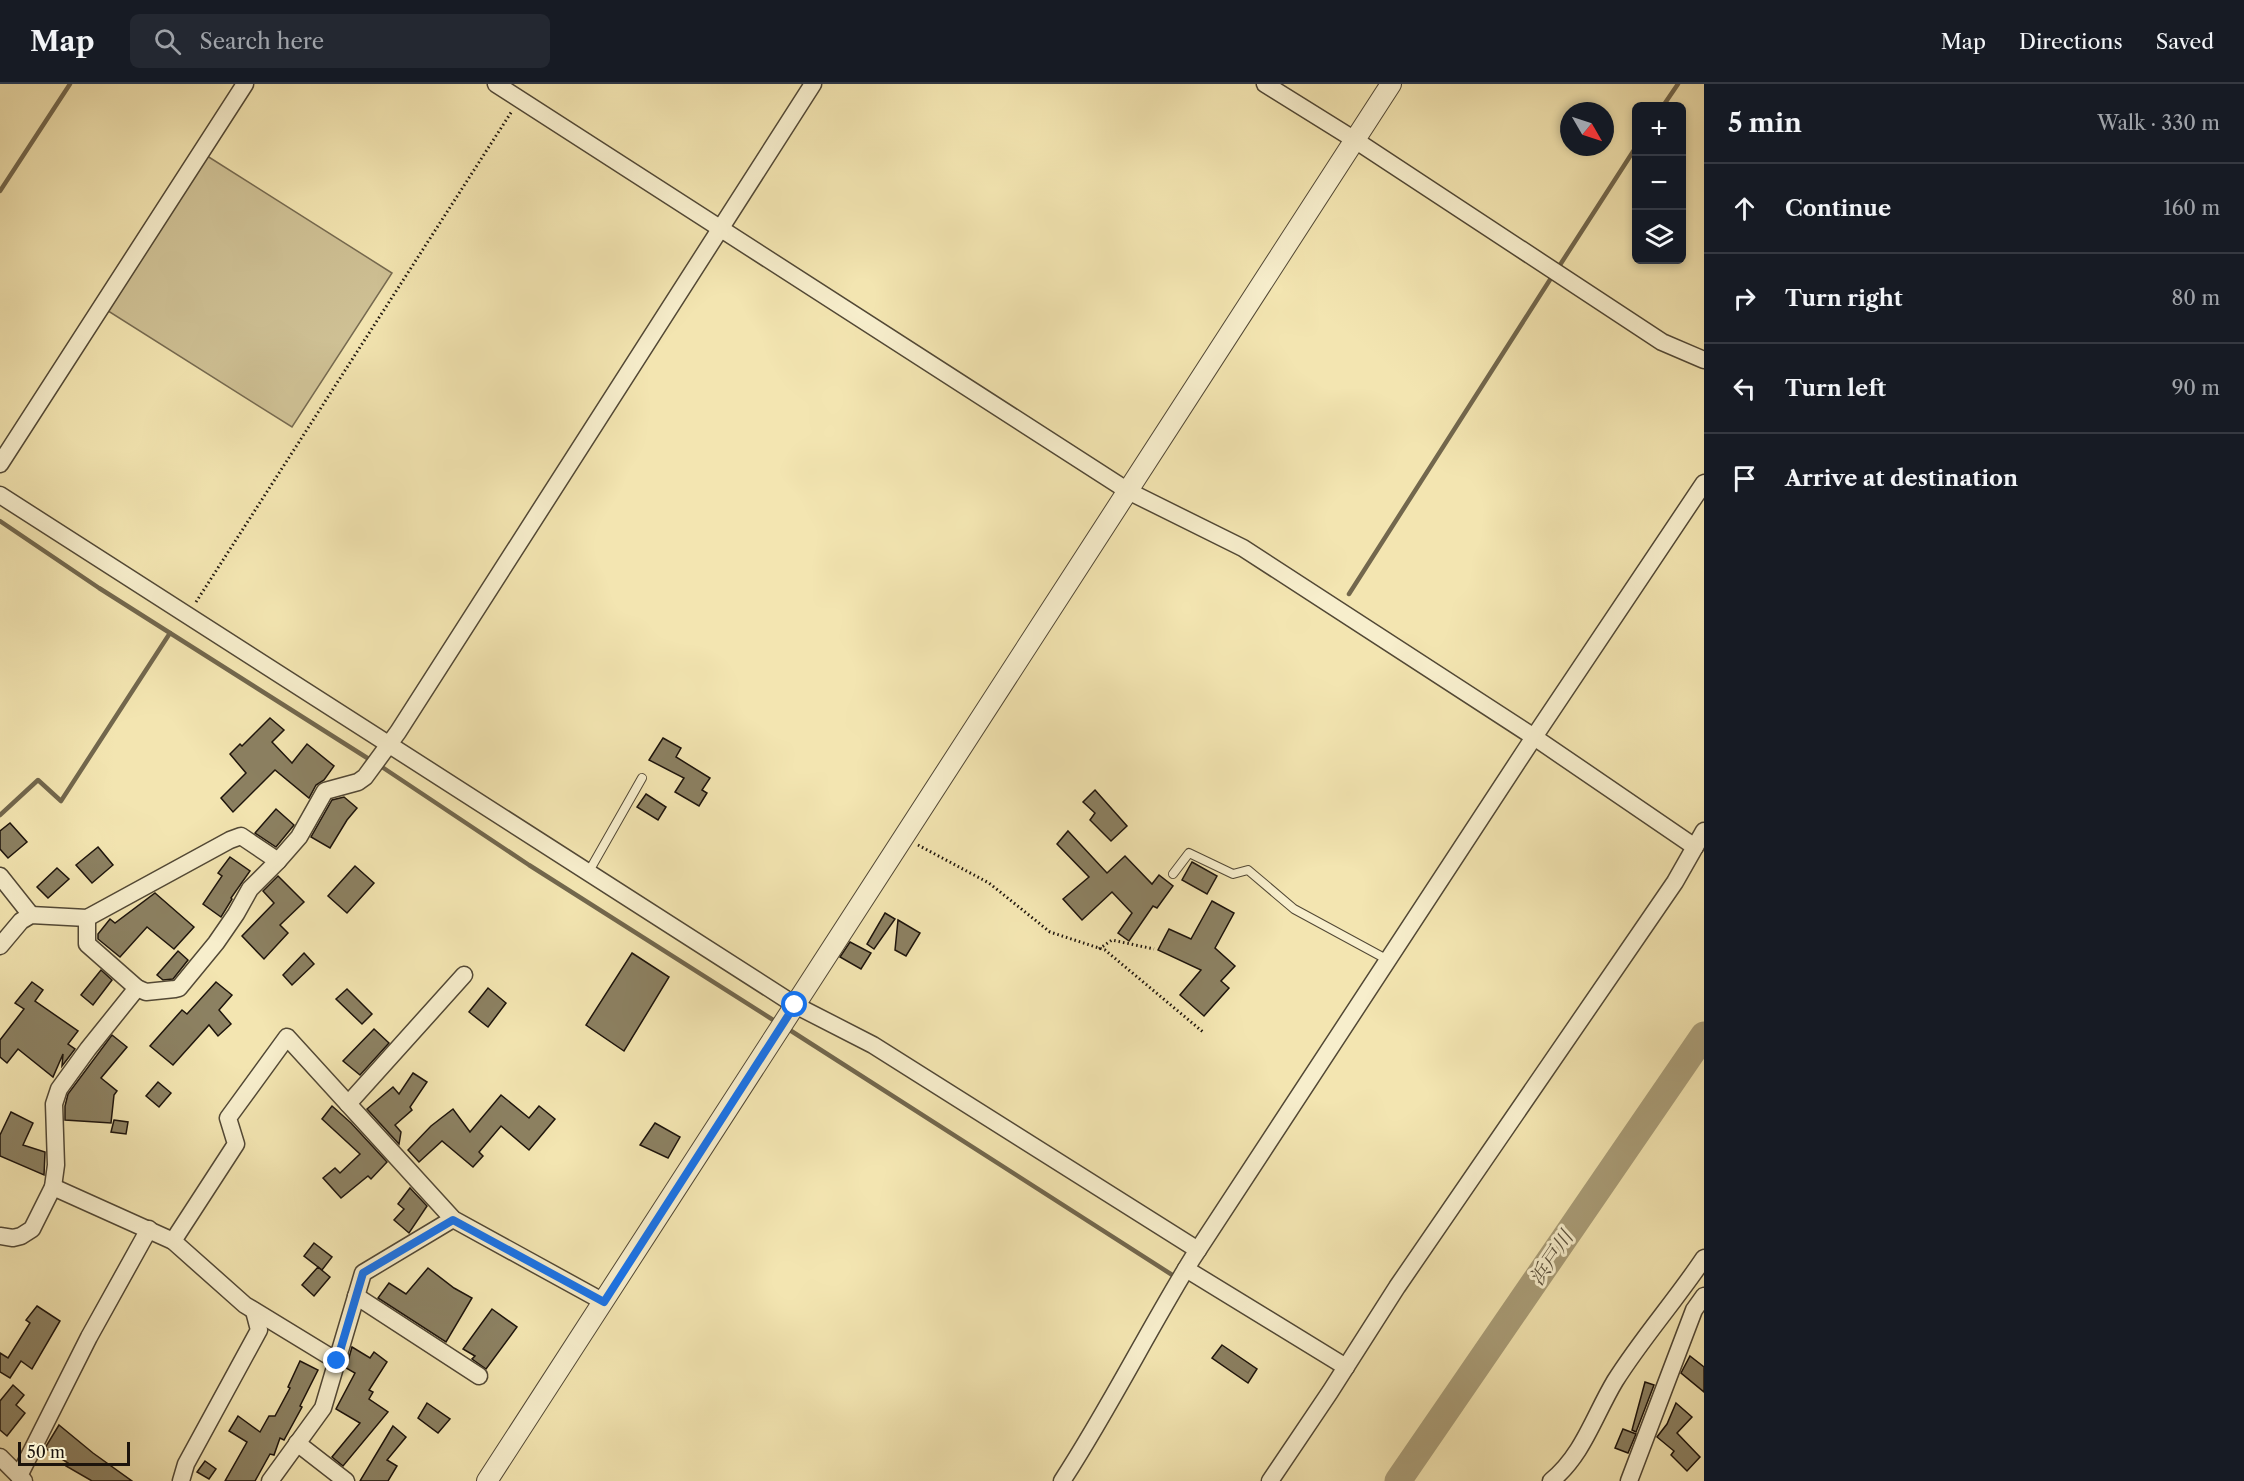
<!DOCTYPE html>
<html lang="en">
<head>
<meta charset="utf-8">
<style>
  body { margin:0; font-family:"Libre Caslon Text","Noto Serif JP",serif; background:#242831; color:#f1f3f6 }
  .controls { position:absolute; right:18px; top:18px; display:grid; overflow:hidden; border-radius:9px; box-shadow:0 3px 9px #0003 }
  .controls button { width:54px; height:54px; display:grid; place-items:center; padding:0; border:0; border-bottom:2px solid #363941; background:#171b24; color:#f1f3f6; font:30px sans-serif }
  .compass { position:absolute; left:1560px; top:18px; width:54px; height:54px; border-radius:50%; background:#171b24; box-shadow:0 3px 9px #0003; rotate:129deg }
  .scale { position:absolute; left:18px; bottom:15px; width:112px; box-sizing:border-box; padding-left:6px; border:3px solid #1d140c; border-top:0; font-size:16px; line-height:21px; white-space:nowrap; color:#1d140c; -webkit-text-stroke:4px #f7eecc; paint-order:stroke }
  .stop { position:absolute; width:18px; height:18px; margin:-14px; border:4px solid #1a73e8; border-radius:50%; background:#fff }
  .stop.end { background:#1a73e8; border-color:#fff; box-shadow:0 2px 6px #0008 }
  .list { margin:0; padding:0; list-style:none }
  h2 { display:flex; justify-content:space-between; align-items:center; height:78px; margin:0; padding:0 24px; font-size:26px }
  h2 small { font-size:20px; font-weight:400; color:#9ea1a6 }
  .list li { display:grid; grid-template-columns:39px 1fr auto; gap:18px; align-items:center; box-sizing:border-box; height:90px; padding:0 24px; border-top:2px solid #363941 }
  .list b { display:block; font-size:22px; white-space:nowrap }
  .list em { font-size:20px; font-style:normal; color:#9ea1a6 }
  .icon { flex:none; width:33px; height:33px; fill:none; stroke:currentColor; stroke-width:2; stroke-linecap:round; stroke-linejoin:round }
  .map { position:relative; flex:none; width:1704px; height:1397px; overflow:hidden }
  header { display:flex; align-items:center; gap:36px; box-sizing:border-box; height:84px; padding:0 30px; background:#171b24; border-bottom:2px solid #363941 }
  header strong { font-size:28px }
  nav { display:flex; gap:33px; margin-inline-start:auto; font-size:21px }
  .search { width:420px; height:54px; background:#242831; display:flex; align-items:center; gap:15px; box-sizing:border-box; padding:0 21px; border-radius:9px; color:#9ea1a6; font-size:22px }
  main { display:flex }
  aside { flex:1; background:#171b24 }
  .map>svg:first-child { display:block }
</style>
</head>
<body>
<header>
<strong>Map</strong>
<div class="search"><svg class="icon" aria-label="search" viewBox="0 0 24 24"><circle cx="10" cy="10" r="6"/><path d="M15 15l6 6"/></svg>Search here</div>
<nav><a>Map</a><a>Directions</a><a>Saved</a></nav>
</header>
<main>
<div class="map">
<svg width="1704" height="1397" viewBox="0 0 1704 1397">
  <rect width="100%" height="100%" fill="#f3e5b1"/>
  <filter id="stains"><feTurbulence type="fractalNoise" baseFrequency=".00333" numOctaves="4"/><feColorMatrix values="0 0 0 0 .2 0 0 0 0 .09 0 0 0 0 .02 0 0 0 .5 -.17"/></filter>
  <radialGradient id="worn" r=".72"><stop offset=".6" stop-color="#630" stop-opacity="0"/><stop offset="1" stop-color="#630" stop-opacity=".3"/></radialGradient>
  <!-- green -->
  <path fill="#cfc195" stroke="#766a50" stroke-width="1.5" d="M204 70 392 189 292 343 105 225Z"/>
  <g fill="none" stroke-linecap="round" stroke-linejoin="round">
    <!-- stream -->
    <g stroke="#72674d" stroke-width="4.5">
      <path d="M1663 22 1678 0"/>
      <path d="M0 107 70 0"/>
      <path d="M1558 184 1636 63"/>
      <path d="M0 437 99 504 372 677"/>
      <path d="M1349 510 1553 191"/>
      <path d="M379 681 529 781 778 939"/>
      <path d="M0 731 38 696 61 717 170 549"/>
      <path d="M785 943 1177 1194"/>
    </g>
    <!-- river -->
    <path stroke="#aa9e79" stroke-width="27" d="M1398 1397 1704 951"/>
  </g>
  <!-- building -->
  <g fill="#8c8162" stroke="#1d140c" stroke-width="1.5">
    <path d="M270 634 284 646 272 658 292 679 307 660 334 682 324 696 316 701 309 714 275 686 233 728 221 714 246 689 230 670 240 660 242 662Z"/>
    <path d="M663 654 681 664 676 673 710 694 702 706 707 709 699 722 675 708 684 694 649 676Z"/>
    <path d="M1095 706 1127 742 1111 757 1090 736 1095 729 1083 718Z"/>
    <path d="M646 710 666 723 658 736 637 723Z"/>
    <path d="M344 713 357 724 347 736 330 764 311 753 332 716Z"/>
    <path d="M276 725 294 741 276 763 255 749Z"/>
    <path d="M10 739 27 758 8 774 0 765V747Z"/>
    <path d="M1068 747 1107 789 1125 772 1152 800 1159 791 1173 802 1157 824 1153 822 1129 857 1118 849 1132 829 1112 808 1082 836 1063 815 1089 793 1057 760Z"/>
    <path d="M98 763 113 781 92 799 76 781Z"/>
    <path d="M230 773 250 787 231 814 232 815 221 833 203 820 222 792 218 789Z"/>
    <path d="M1192 778 1217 792 1207 810 1182 796Z"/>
    <path d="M355 782 374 799 347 829 328 812Z"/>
    <path d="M57 784 69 795 48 814 37 803Z"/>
    <path d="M278 792 304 818 280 841 288 849 264 875 242 852 274 819 263 807Z"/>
    <path d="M155 809 194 843 174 865 147 843 120 873 98 855V850L110 835 115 839Z"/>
    <path d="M1212 817 1234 829 1215 864 1235 882 1221 897 1229 904 1204 932 1180 911 1201 886 1158 866 1169 845 1191 855Z"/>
    <path d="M885 829 895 835 874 865 867 860Z"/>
    <path d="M898 836 920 849 906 872 895 866Z"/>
    <path d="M850 858 871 869 861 885 840 873Z"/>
    <path d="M178 867 188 876 173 895 163 896 157 891Z"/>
    <path d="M304 869 314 880 292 901 283 891Z"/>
    <path d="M632 869 669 893 624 967 586 941Z"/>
    <path d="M101 886 112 896 93 921 81 911Z"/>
    <path d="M32 898 43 906 35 917 78 947 68 960 75 965 62 982 63 970 53 993 18 965 7 979 0 973V956L24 925 15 919Z"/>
    <path d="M216 898 232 911 219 926 231 940 218 952 209 941 173 981 150 962 182 926 187 930Z"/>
    <path d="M488 904 506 919 488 943 469 928Z"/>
    <path d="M347 905 372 930 362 940 336 915Z"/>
    <path d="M374 945 389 959 360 991 343 977Z"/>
    <path d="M112 951 127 963 101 994 117 1007 114 1011 111 1039 65 1036V1022L68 1010Z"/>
    <path d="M413 989 427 998 410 1023 412 1026 395 1041 401 1048 399 1060 367 1025 393 1003 399 1010Z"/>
    <path d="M158 998 171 1009 159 1023 146 1012Z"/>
    <path d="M501 1011 529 1034 539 1022 555 1035 529 1066 501 1042 479 1068 483 1072 473 1083 442 1057 419 1078 408 1066 431 1042 453 1025 470 1048Z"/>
    <path d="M332 1022 351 1039 387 1078 371 1095 368 1092 341 1114 323 1094 335 1084 340 1089 360 1070 322 1035Z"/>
    <path d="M11 1028 33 1039 23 1061 45 1068 44 1091 0 1072V1051Z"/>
    <path d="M114 1036 128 1038 126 1050 111 1048Z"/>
    <path d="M655 1039 680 1053 668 1074 640 1061Z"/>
    <path d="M410 1104 427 1122 409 1149 394 1136 404 1125 398 1120Z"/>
    <path d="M314 1159 332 1173 322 1186 304 1172Z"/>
    <path d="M318 1183 330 1193 314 1212 302 1201Z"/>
    <path d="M428 1184 454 1204 472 1214 446 1258 378 1214 389 1199 406 1210Z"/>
    <path d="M37 1222 60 1237 32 1285 21 1277 10 1294 0 1288V1269L8 1274 30 1239 26 1236Z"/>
    <path d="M492 1225 517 1243 486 1285 472 1275 475 1272 463 1265Z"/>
    <path d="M1222 1261 1257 1285 1248 1299 1212 1274Z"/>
    <path d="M352 1263 370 1274 374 1268 387 1278 369 1306 373 1308 369 1315 388 1328 343 1382 332 1373 360 1339 336 1325 355 1289 346 1284Z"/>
    <path d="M1690 1272 1704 1283V1308L1681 1289Z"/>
    <path d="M300 1277 318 1286 300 1322 302 1323 284 1356 280 1354 274 1371 270 1370 255 1397H225L247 1358 229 1347 238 1332 260 1348 269 1332H275L290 1304 288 1303Z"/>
    <path d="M1645 1298 1654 1301 1636 1348 1632 1346Z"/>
    <path d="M13 1301 24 1311 16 1321 25 1329 7 1352 0 1346V1317Z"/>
    <path d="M427 1319 450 1335 438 1349 418 1334Z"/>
    <path d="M1676 1319 1692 1333 1677 1349 1700 1373 1687 1387 1671 1371 1674 1367 1657 1353 1667 1340Z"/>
    <path d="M59 1341 93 1369 132 1397H92L66 1382 68 1379 45 1364Z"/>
    <path d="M393 1342 406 1353 387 1376 397 1382 388 1397H360Z"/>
    <path d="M1623 1345 1636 1350 1628 1369 1615 1364Z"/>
    <path d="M205 1377 216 1385 209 1395 197 1388Z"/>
  </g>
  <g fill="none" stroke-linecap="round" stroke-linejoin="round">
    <!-- service casing -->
    <g stroke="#524835" stroke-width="10">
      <g id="service">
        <path d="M588 789 642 694"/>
        <path d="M1173 790 1189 769 1233 790 1248 786 1294 825 1388 876"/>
      </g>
    </g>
    <!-- minor casing -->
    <g stroke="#524835" stroke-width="19">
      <g id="minor">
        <path d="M496 0 1128 407 1243 464 1534 653 1695 763"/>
        <path d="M1265 0 1355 56 1662 258 1704 276"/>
        <path d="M0 380 245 0"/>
        <path d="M0 411 795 921 873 961 1198 1166"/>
        <path d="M0 792 31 831"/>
        <path d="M87 834V860L137 904 146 908 175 905 179 904 216 859 236 830 250 805 278 777"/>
        <path d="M0 862 21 837 31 831 87 834 230 756 241 752 278 777 299 753 325 707 358 698 365 693 398 648 813 0"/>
        <path d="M348 1020 464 891"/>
        <path d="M53 1103 173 1157 245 1221 337 1277"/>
        <path d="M0 1152 13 1154 21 1152 32 1145 53 1103 56 1081 54 1020 59 1005 88 965 137 904"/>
        <path d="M173 1157 236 1060 228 1034 287 953 453 1135 604 1218"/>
        <path d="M1186 1185 1346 1283"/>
        <path d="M356 1212 479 1292"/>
        <path d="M297 1359 346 1397"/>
        <path d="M0 1373 24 1397"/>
        <path d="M19 1392 89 1253 149 1145"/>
        <path d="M181 1397 186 1380 259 1246 254 1227"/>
        <path d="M270 1397 323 1324 363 1189 453 1135"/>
        <path d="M1062 1397C1109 1325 1147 1248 1192 1175L1534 653 1704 399"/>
        <path d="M1270 1397 1330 1308 1397 1203 1675 798 1704 747"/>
        <path d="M1551 1397C1583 1371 1594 1332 1615 1297 1642 1254 1676 1216 1704 1174"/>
        <path d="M1629 1397 1694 1226 1704 1212"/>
      </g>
    </g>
    <!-- tertiary casing -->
    <g stroke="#524835" stroke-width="22">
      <path id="tertiary" d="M487 1397 1391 0"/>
    </g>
    <!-- path -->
    <g stroke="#1d140c" stroke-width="3" stroke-dasharray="1.5 3" stroke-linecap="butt">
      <path d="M196 518 512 27"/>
      <path d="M918 761 989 799 1050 848 1105 866 1203 948"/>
      <path d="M1099 865 1112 856 1154 865"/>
    </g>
    <!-- service -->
    <use href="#service" stroke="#f7eecc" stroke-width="8"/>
    <!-- minor -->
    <use href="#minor" stroke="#f7eecc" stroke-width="16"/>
    <!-- tertiary -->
    <use href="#tertiary" stroke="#f7eecc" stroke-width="20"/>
  </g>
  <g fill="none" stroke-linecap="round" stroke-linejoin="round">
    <!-- route -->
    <path stroke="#1a73e8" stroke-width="8" d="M337 1277 363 1189 453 1136 604 1218 795 921"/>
  </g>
  <g text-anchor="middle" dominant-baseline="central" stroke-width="6" stroke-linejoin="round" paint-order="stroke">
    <!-- water labels -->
    <g font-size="20" font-style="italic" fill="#5c523d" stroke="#f7eecc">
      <text transform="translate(1551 1174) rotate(-56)">浜戸川</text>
    </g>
  </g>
  <rect width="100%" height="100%" filter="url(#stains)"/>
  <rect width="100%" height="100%" fill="url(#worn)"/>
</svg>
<div class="controls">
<button>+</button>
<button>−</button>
<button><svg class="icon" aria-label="layers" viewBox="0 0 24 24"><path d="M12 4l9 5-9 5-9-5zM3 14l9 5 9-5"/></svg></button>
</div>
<svg class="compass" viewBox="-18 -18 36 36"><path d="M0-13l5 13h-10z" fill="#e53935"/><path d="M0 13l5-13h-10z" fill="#9ea1a6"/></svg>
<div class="scale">50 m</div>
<div class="stop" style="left:795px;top:921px"></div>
<div class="stop end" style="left:337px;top:1277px"></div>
</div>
<aside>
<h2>5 min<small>Walk · 330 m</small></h2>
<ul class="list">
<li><svg class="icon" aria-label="ahead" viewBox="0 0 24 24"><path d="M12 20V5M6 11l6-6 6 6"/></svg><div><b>Continue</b></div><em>160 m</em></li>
<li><svg class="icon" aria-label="right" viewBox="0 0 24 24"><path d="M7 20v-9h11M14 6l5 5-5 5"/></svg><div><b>Turn right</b></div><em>80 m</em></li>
<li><svg class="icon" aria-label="left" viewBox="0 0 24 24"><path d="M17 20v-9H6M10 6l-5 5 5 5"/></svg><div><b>Turn left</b></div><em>90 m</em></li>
<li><svg class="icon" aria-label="arrive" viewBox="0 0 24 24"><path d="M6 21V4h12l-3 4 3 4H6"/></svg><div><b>Arrive at destination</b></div></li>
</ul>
</aside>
</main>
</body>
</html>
